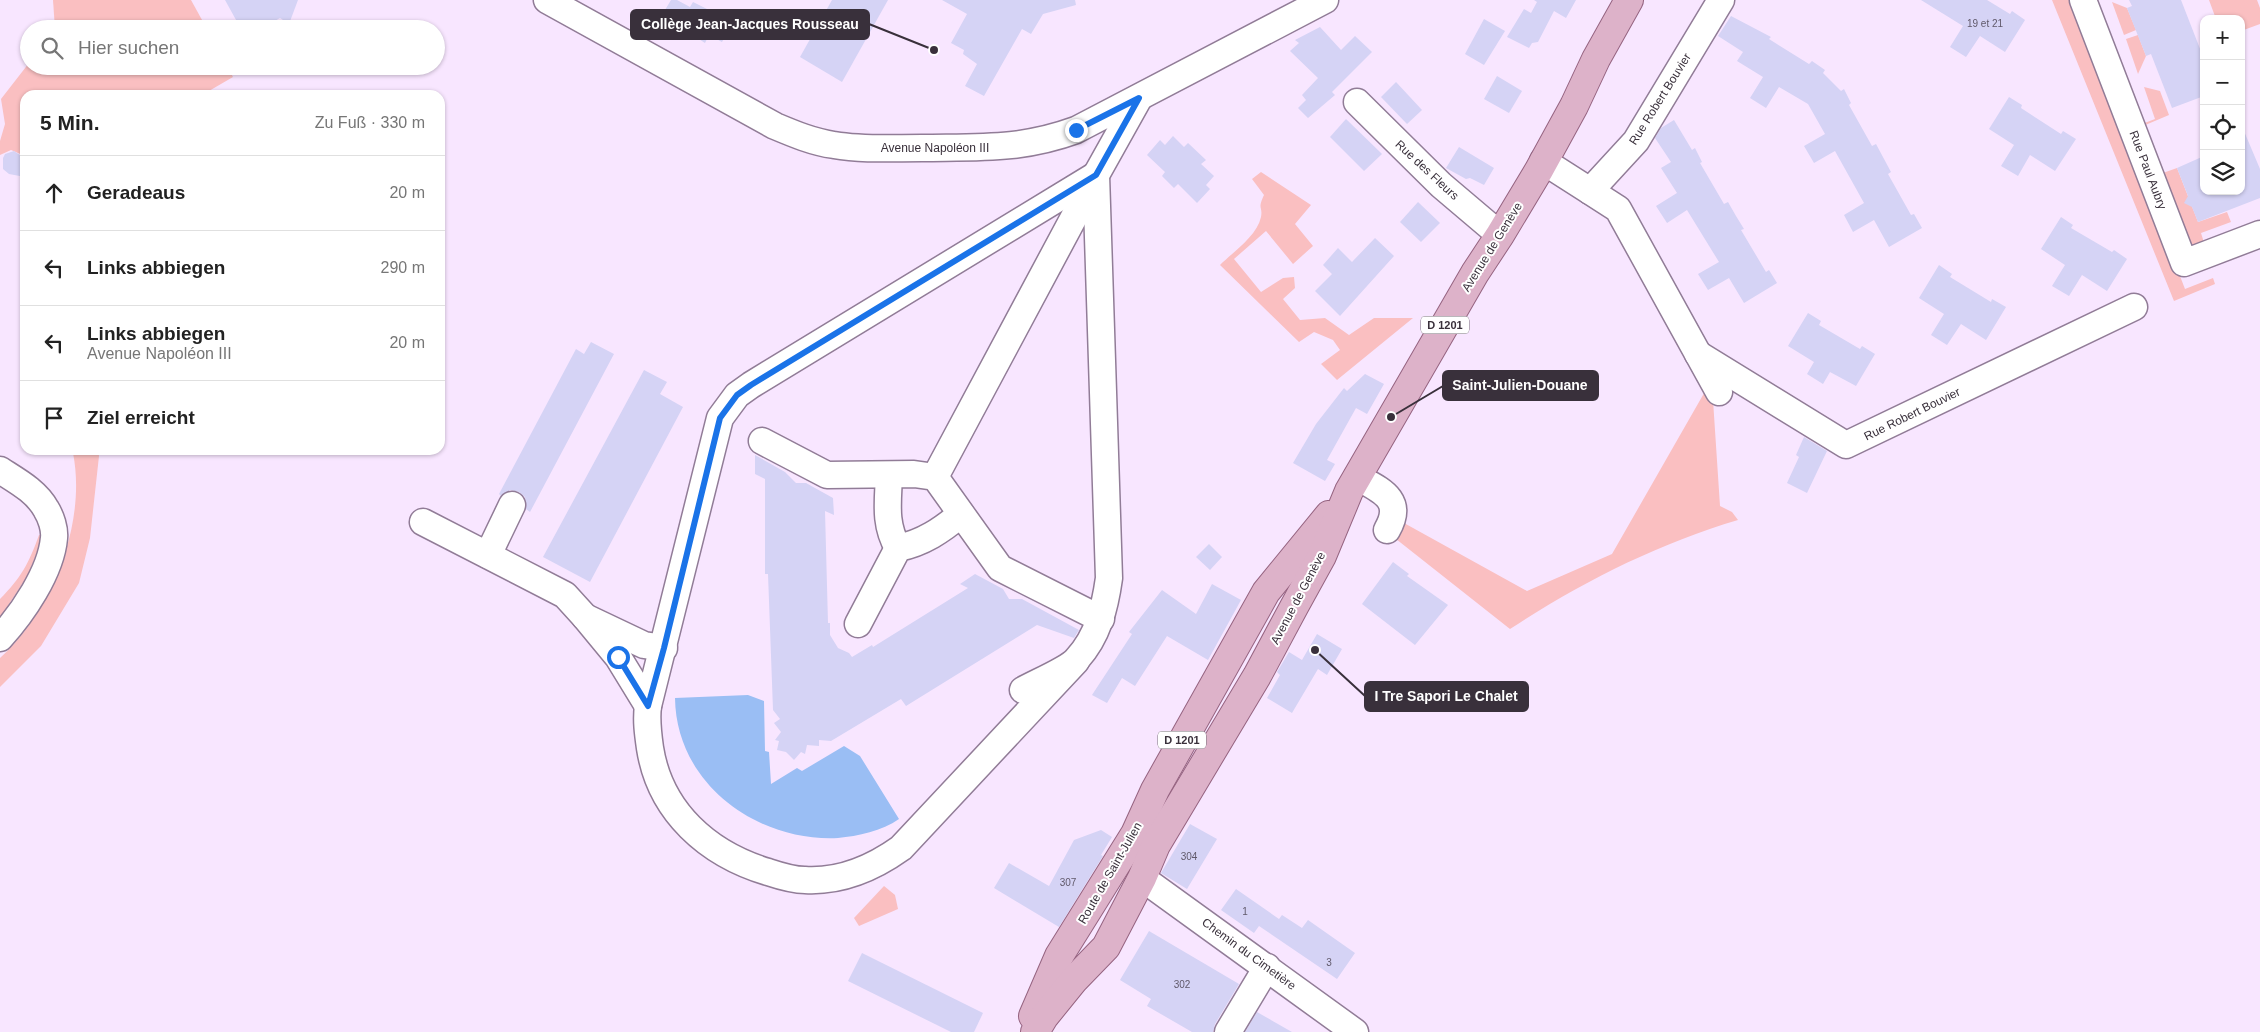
<!DOCTYPE html>
<html lang="de">
<head>
<meta charset="utf-8">
<style>
  body { margin:0; font-family:Arial,sans-serif; background:#f2f2f2; color:#222 }
  .controls { position:absolute; right:15px; top:15px; display:grid; overflow:hidden; border-radius:10px; box-shadow:0 1px 4px #0004 }
  .controls button { width:45px; height:45px; display:grid; place-items:center; padding:0; border:0; border-bottom:1px solid #e0e0e0; background:#fff; color:#222; font:25px sans-serif }
  .stop { position:absolute; width:15px; height:15px; margin:-11px; border:4px solid #1a73e8; border-radius:50%; background:#fff }
  .stop.end { background:#1a73e8; border-color:#fff; box-shadow:0 1px 5px #0008 }
  .list { margin:0; padding:0; list-style:none }
  h2 { display:flex; justify-content:space-between; align-items:center; height:65px; margin:0; padding:0 20px; font-size:21px }
  h2 small { font-size:16px; font-weight:400; color:#767676 }
  .list li { display:grid; grid-template-columns:32px 1fr auto; gap:15px; align-items:center; box-sizing:border-box; height:75px; padding:0 20px; border-top:1px solid #e0e0e0 }
  .list b { display:block; font-size:19px; white-space:nowrap }
  .list p { margin:0; font-size:16px; white-space:nowrap; color:#767676 }
  .list em { font-size:16px; font-style:normal; color:#767676 }
  .icon { flex:none; width:28px; height:28px; fill:none; stroke:currentColor; stroke-width:2; stroke-linecap:round; stroke-linejoin:round }
  .map { position:relative; flex:none; width:2260px; height:1032px; overflow:hidden }
  .search { position:absolute; background:#fff; box-shadow:0 1px 4px #0004; left:20px; top:20px; width:425px; height:55px; display:flex; align-items:center; gap:12px; box-sizing:border-box; padding:0 18px; border-radius:28px; color:#767676; font-size:19px }
  .panel { position:absolute; background:#fff; box-shadow:0 1px 4px #0004; left:20px; top:90px; width:425px; height:365px; border-radius:15px }
  .map>svg:first-child { display:block }
</style>
</head>
<body>
<div class="map">
<svg width="2260" height="1032" viewBox="0 0 2260 1032">
  <rect width="100%" height="100%" fill="#f8e6ff"/>
  <!-- green -->
  <g fill="#fabfc1">
    <path d="M53 0H191L207 29H55Z"/>
    <path d="M2052 0H2073L2185 289 2213 278 2215 284 2174 301Z"/>
    <path d="M2209 0H2257L2260 8V24L2241 31V19H2216Z"/>
    <path d="M2112 2 2127 8 2136 30 2124 35Z"/>
    <path d="M2138 35 2146 56 2138 74 2126 39Z"/>
    <path d="M29 63V66H227L233 77 202 95H25V156L11 150 0 155V141L5 124 1 99Z"/>
    <path d="M2144 87 2160 91 2169 115 2143 126 2142 124 2155 119Z"/>
    <path d="M2177 168 2198 222 2227 212 2231 222 2201 233 2205 246C2196 249 2192 246 2185 240L2160 174Z"/>
    <path d="M1261 172 1311 205 1295 224 1313 246 1293 264 1266 231 1234 259 1261 292 1283 278 1294 277 1295 288 1283 299 1300 320 1325 318 1349 335 1374 318H1413L1337 380 1321 364 1340 350 1333 340 1314 332 1299 342 1220 265C1233 252 1257 236 1261 217 1263 206 1257 210 1264 195L1252 179Z"/>
    <path d="M1707 388 1713 400 1720 506 1732 512 1738 520C1657 544 1580 583 1510 629L1396 539 1404 523 1527 591 1612 554Z"/>
    <path d="M81 450H98L99 456 90 538 79 583 41 646 0 687V658C52 611 87 523 73 453L81 454Z"/>
    <path d="M44 534 28 575 0 618V599C21 578 29 563 39 535Z"/>
    <path d="M884 886 895 895 898 909 859 926 854 918Z"/>
  </g>
  <!-- water -->
  <path fill="#9abef4" d="M748 695 764 701 765 751 769 752 771 784 797 768 802 771 844 746 860 756 899 819C882 831 858 836 838 838 756 842 676 783 675 698Z"/>
  <!-- building -->
  <g fill="#d5d3f5">
    <path d="M225 0H298L289 24 280 18 261 29H241Z"/>
    <path d="M671 0H677L690 7 693 2 733 22 722 42 709 35 705 43 662 15Z"/>
    <path d="M832 0H888L842 82 800 57Z"/>
    <path d="M942 0H1075L1076 5 1043 14 1031 34 1022 29 984 96 965 86 977 64 963 54 964 50 951 43 967 14Z"/>
    <path d="M1534 0H1576L1566 18 1554 11 1538 42 1532 43 1529 48 1507 37 1524 9 1531 13 1537 2Z"/>
    <path d="M1921 0H1987L2010 14 2012 11 2025 20 2005 52 1980 36 1966 57 1950 47 1963 26Z"/>
    <path d="M2129 0H2181L2204 59V96L2172 108 2151 54 2146 56 2127 8 2132 6Z"/>
    <path d="M1731 16 1771 37 1769 39 1809 64 1812 61 1825 70 1823 73 1841 91 1844 89 1851 103 1849 105 1872 146 1876 144 1891 172 1888 174 1911 215 1914 214 1922 228 1889 247 1874 220 1853 232 1844 215 1864 203 1835 151 1814 163 1804 146 1825 134 1808 104 1779 87 1766 108 1750 98 1763 77 1737 61 1743 52 1718 36Z"/>
    <path d="M1484 19 1505 31 1484 65 1465 54Z"/>
    <path d="M1320 27 1341 50 1355 36 1372 52 1332 92 1335 95 1308 118 1298 108 1306 100 1302 95 1318 78 1290 51 1299 43 1295 40Z"/>
    <path d="M1497 76 1522 91 1509 113 1484 99Z"/>
    <path d="M1396 82 1422 110 1407 124 1381 97Z"/>
    <path d="M2009 97 2022 105 2021 108 2061 134 2063 131 2076 139 2055 171 2030 155 2018 176 2001 166 2014 145 1989 129Z"/>
    <path d="M1346 119 1382 154 1364 171 1330 137Z"/>
    <path d="M1674 120 1692 150 1695 148 1702 162 1700 163 1724 204 1728 202 1736 216 1744 229 1741 230 1766 272 1769 270 1777 283 1744 303 1729 278 1708 290 1698 274 1719 262 1687 210 1667 223 1656 206 1677 193 1661 168 1671 162 1655 138 1661 128Z"/>
    <path d="M2241 124 2260 169V198L2198 222 2192 207 2184 203 2188 196 2177 168 2204 156V191H2241Z"/>
    <path d="M1173 136 1184 147 1188 143 1206 160 1201 164 1214 176 1206 185 1210 189 1197 203 1178 184 1174 188 1162 176 1165 172 1147 155 1160 140 1165 145Z"/>
    <path d="M1459 147 1494 168 1484 185 1470 178 1466 179 1446 168Z"/>
    <path d="M14 151 24 158 25 177 9 174 3 169V158L5 154Z"/>
    <path d="M1418 202 1440 223 1421 242 1400 222Z"/>
    <path d="M2061 217 2073 225 2071 228 2112 252 2114 250 2127 259 2107 291 2082 275 2069 296 2052 286 2065 265 2041 249Z"/>
    <path d="M1375 238 1394 256 1340 316 1315 291 1332 274 1323 265 1338 248 1352 262Z"/>
    <path d="M1939 265 1952 274 1950 277 1991 302 1992 299 2006 307 1986 340 1961 324 1947 345 1931 335 1944 314 1919 298Z"/>
    <path d="M1808 313 1821 321 1819 325 1860 349 1862 346 1875 354 1856 386 1830 372 1823 384 1807 374 1814 362 1788 346Z"/>
    <path d="M591 342 614 354 530 512 526 509 525 497 519 492 510 490 501 496 499 494 576 349 584 354Z"/>
    <path d="M644 370 667 382 660 394 683 407 590 582 543 557Z"/>
    <path d="M1365 374 1384 384 1367 414 1356 408 1327 460 1335 464 1325 481 1293 463 1316 424 1344 388 1347 391Z"/>
    <path d="M1804 437 1827 451 1807 493 1787 483 1799 457 1796 455Z"/>
    <path d="M755 455 785 472 796 483H806L833 498 834 515 825 511 828 623H830V635L838 648 849 653 852 657 872 645 873 647 968 588 960 584 975 574 1003 589 1009 599H1022L1079 630 1077 633 1074 638 1037 625 906 706 901 699 831 741 819 740V746L807 745 805 754 801 752 794 760 786 752 777 750 779 741 775 740 781 732 774 723 780 719 773 710 768 574H765V479L755 474Z"/>
    <path d="M1209 544 1222 557 1210 570 1196 557Z"/>
    <path d="M1393 562 1409 574 1407 576 1448 605 1415 645 1362 604Z"/>
    <path d="M1212 584 1241 600 1208 660 1167 636 1135 686 1122 678 1107 703 1092 695 1132 634 1129 632 1162 590 1196 614Z"/>
    <path d="M1317 634 1342 649 1327 675 1318 669 1292 713 1267 698 1280 675 1277 672 1289 652 1302 660Z"/>
    <path d="M1190 824 1217 839 1187 889 1161 873Z"/>
    <path d="M1101 830 1112 837 1101 855 1103 856 1059 927 994 888 1009 863 1049 886 1074 840Z"/>
    <path d="M1236 889 1279 919 1282 915 1302 928 1308 920 1355 953 1337 979 1259 926 1254 933 1221 910Z"/>
    <path d="M1149 931 1239 984 1215 1024 1213 1032H1192L1147 1006 1151 999 1120 980Z"/>
    <path d="M862 953 983 1013 974 1032H951L848 981Z"/>
    <path d="M1257 1012 1292 1032H1245Z"/>
  </g>
  <g fill="none" stroke-linecap="round" stroke-linejoin="round">
    <!-- minor casing -->
    <g stroke="#917c97" stroke-width="29">
      <g id="minor">
        <path d="M547 0 775 126C794 134 813 142 834 145 863 150 892 148 922 148 980 147 1021 150 1076 130L1325 0"/>
        <path d="M2083 0 2184 263 2260 234"/>
        <path d="M1357 102 1441 185 1500 235"/>
        <path d="M1543 161 1590 191 1636 141 1721 0"/>
        <path d="M1590 191 1618 209 1719 392"/>
        <path d="M1698 354 1846 445 2134 307"/>
        <path d="M762 441 827 475 914 474 935 477 1000 568 1101 619"/>
        <path d="M0 470C17 481 36 491 46 509 51 517 55 529 54 538 51 572 22 614 0 638"/>
        <path d="M889 475C888 502 884 524 898 548"/>
        <path d="M935 477 1096 176"/>
        <path d="M1357 477C1380 490 1405 499 1387 530"/>
        <path d="M423 522 565 595 585 617"/>
        <path d="M488 555 512 505"/>
        <path d="M858 624 898 548C923 543 942 530 961 514"/>
        <path d="M1076 661 901 848C873 868 840 882 805 880 793 880 780 876 768 872 708 854 660 812 650 748 648 734 646 720 648 706L720 418 737 395 751 385 1096 175"/>
        <path d="M1023 690C1035 683 1069 669 1077 659 1098 636 1105 607 1109 578L1096 175 1139 98"/>
        <path d="M648 706 618 657 585 617 644 645 664 648"/>
        <path d="M1142 878 1355 1032"/>
        <path d="M1228 1032 1267 967"/>
      </g>
    </g>
    <!-- major casing -->
    <g stroke="#956380" stroke-width="30">
      <g id="major">
        <path d="M1033 1016 1059 956 1135 834 1155 790 1266 592 1329 515"/>
        <path d="M1035 1032 1044 1017 1074 980 1106 947 1142 878 1156 845 1257 676 1294 607 1322 556 1349 491 1475 273 1500 235 1539 170 1574 106 1596 59 1629 0"/>
      </g>
    </g>
    <!-- minor -->
    <use href="#minor" stroke="#fff" stroke-width="26"/>
    <!-- major -->
    <use href="#major" stroke="#ddb2c9" stroke-width="28"/>
  </g>
  <g fill="none" stroke-linecap="round" stroke-linejoin="round">
    <!-- route -->
    <path stroke="#1a73e8" stroke-width="6" d="M618 657 648 706 664 648 720 418 737 395 751 385 1096 175 1139 98 1076 130"/>
  </g>
  <g text-anchor="middle" dominant-baseline="central" stroke-width="4" stroke-linejoin="round" paint-order="stroke">
    <!-- number labels -->
    <g font-size="10" fill="#60596a">
      <text x="1985" y="23">19 et 21</text>
      <text x="1189" y="856">304</text>
      <text x="1068" y="882">307</text>
      <text x="1245" y="911">1</text>
      <text x="1329" y="962">3</text>
      <text x="1182" y="984">302</text>
    </g>
    <!-- shield labels -->
    <g fill="#fff" stroke="#746e76" stroke-width="1">
      <rect x="1421" y="316.5" width="48" height="17" rx="4"/>
      <rect x="1158" y="731.5" width="48" height="17" rx="4"/>
    </g>
    <g font-size="11" font-weight="bold" fill="#39303b">
      <text x="1445" y="325">D 1201</text>
      <text x="1182" y="740">D 1201</text>
    </g>
    <!-- street labels -->
    <g font-size="12" fill="#39303b" stroke="#fff">
      <text transform="translate(1660 99) rotate(-58)">Rue Robert Bouvier</text>
      <text x="935" y="148">Avenue Napoléon III</text>
      <text transform="translate(1427 170) rotate(43)">Rue des Fleurs</text>
      <text transform="translate(2148 170) rotate(69)">Rue Paul Aubry</text>
      <text transform="translate(1492 247) rotate(-58)">Avenue de Genève</text>
      <text transform="translate(1912 414) rotate(-26)">Rue Robert Bouvier</text>
      <text transform="translate(1298 598) rotate(-62)">Avenue de Genève</text>
      <text transform="translate(1110 873) rotate(-60)">Route de Saint-Julien</text>
      <text transform="translate(1249 954) rotate(36)">Chemin du Cimetière</text>
    </g>
  </g>
  <!-- callouts -->
  <path fill="none" stroke="#39303b" stroke-width="2" d="M934 50L869 24M1391 417L1443 386M1315 650L1365 696"/>
  <g fill="#39303b" stroke="#fff" stroke-width="2">
    <circle cx="934" cy="50" r="5"/>
    <circle cx="1391" cy="417" r="5"/>
    <circle cx="1315" cy="650" r="5"/>
  </g>
  <g fill="#39303b" stroke="#39303b" stroke-width="2">
    <rect x="631" y="10" width="238" height="29" rx="5"/>
    <rect x="1443" y="371" width="155" height="29" rx="5"/>
    <rect x="1365" y="682" width="163" height="29" rx="5"/>
  </g>
  <g font-size="14" text-anchor="middle" font-weight="bold" fill="#fff">
    <text x="750" y="29">Collège Jean-Jacques Rousseau</text>
    <text x="1520" y="390">Saint-Julien-Douane</text>
    <text x="1446" y="701">I Tre Sapori Le Chalet</text>
  </g>
</svg>
<div class="controls">
<button>+</button>
<button>−</button>
<button><svg class="icon" aria-label="locate" viewBox="0 0 24 24"><circle cx="12" cy="12" r="6"/><path d="M12 2v4M12 18v4M2 12h4M18 12h4"/></svg></button>
<button><svg class="icon" aria-label="layers" viewBox="0 0 24 24"><path d="M12 4l9 5-9 5-9-5zM3 14l9 5 9-5"/></svg></button>
</div>
<div class="stop" style="left:618px;top:657px"></div>
<div class="stop end" style="left:1076px;top:130px"></div>
<div class="search"><svg class="icon" aria-label="search" viewBox="0 0 24 24"><circle cx="10" cy="10" r="6"/><path d="M15 15l6 6"/></svg>Hier suchen</div>
<section class="panel">
<h2>5 Min.<small>Zu Fuß · 330 m</small></h2>
<ul class="list">
<li><svg class="icon" aria-label="ahead" viewBox="0 0 24 24"><path d="M12 20V5M6 11l6-6 6 6"/></svg><div><b>Geradeaus</b></div><em>20 m</em></li>
<li><svg class="icon" aria-label="left" viewBox="0 0 24 24"><path d="M17 20v-9H6M10 6l-5 5 5 5"/></svg><div><b>Links abbiegen</b></div><em>290 m</em></li>
<li><svg class="icon" aria-label="left" viewBox="0 0 24 24"><path d="M17 20v-9H6M10 6l-5 5 5 5"/></svg><div><b>Links abbiegen</b><p>Avenue Napoléon III</p></div><em>20 m</em></li>
<li><svg class="icon" aria-label="arrive" viewBox="0 0 24 24"><path d="M6 21V4h12l-3 4 3 4H6"/></svg><div><b>Ziel erreicht</b></div></li>
</ul>
</section>
</div>
</body>
</html>
